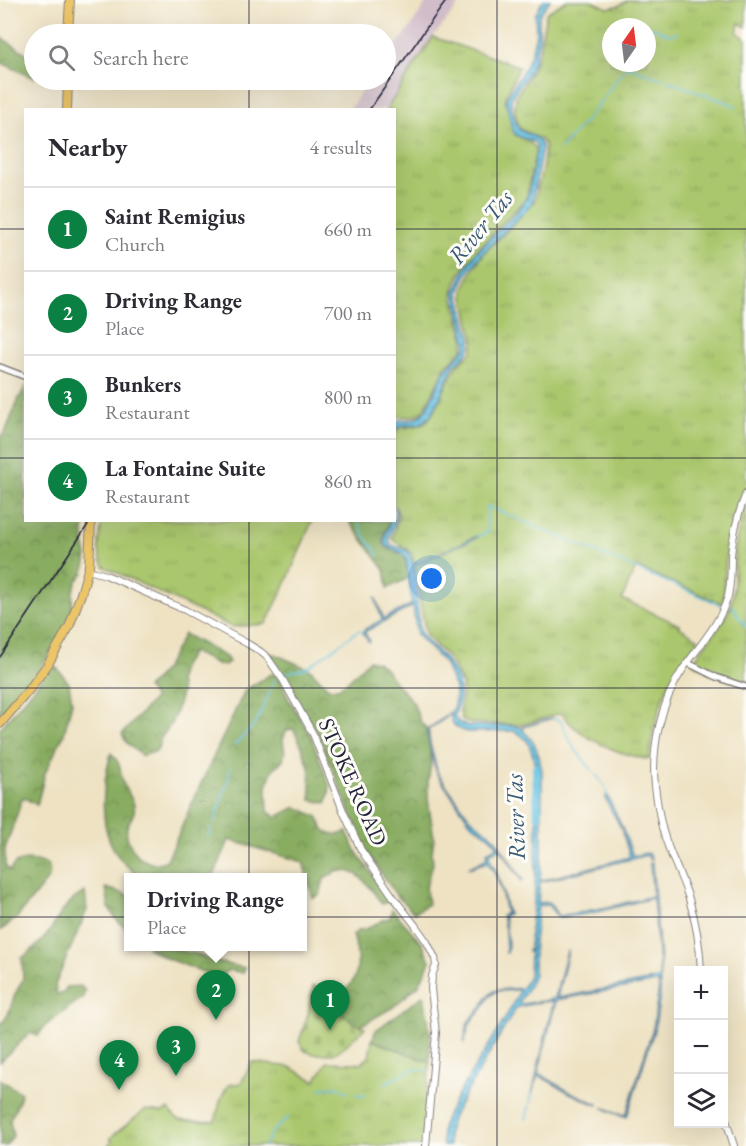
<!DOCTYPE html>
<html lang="en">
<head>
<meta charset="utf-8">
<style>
  body { margin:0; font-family:"EB Garamond",serif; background:#f7f7f7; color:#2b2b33 }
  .controls { position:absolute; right:18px; bottom:18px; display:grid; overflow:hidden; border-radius:0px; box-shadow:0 6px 24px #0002 }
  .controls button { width:54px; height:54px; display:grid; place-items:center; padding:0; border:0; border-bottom:2px solid #e1e1e2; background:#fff; color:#2b2b33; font:30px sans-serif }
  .compass { position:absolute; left:602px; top:18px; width:54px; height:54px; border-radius:50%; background:#fff; box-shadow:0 6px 24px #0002; rotate:14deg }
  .you { position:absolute; left:432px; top:579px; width:21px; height:21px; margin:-15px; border:4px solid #fff; border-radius:50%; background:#1a73e8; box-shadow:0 0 0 9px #1a73e833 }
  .badge { display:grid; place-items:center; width:39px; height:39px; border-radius:50%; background:#0b8043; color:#fff; font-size:20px; font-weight:700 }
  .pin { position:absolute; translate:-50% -50px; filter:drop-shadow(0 2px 3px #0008) }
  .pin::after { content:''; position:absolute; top:32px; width:21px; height:18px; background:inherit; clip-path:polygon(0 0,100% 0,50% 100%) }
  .popup { position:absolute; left:124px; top:873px; width:183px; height:78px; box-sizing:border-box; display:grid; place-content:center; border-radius:0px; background:#fff; filter:drop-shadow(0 2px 4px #0005); font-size:20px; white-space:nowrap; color:#7c7c81 }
  .popup b { font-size:22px; color:#2b2b33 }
  .popup::after { content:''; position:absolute; left:50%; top:100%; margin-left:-12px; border:12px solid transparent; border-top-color:#fff }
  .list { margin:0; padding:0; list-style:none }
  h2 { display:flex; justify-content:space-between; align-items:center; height:78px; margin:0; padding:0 24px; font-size:26px }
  h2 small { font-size:20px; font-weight:400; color:#7c7c81 }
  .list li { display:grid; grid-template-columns:39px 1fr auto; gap:18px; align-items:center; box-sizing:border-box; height:84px; padding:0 24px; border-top:2px solid #e1e1e2 }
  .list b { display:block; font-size:22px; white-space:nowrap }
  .list p { margin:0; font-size:20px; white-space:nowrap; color:#7c7c81 }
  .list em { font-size:20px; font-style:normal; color:#7c7c81 }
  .icon { flex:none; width:33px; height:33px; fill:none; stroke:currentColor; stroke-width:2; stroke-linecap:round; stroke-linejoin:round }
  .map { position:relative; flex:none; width:746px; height:1146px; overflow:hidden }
  .search { position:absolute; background:#fff; box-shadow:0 6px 24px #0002; left:24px; top:24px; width:372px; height:66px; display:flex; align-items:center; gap:15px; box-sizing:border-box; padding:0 21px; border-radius:33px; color:#7c7c81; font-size:22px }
  .panel { position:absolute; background:#fff; box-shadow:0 6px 24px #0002; left:24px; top:108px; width:372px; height:414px; border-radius:0px }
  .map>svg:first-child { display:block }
</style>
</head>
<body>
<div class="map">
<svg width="746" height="1146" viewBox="0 0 746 1146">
  <defs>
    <pattern id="grass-tufts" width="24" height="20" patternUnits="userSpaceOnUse" patternTransform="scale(1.5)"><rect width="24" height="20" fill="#abc76d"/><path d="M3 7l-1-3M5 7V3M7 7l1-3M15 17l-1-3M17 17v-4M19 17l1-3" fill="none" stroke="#93ab5f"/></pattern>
    <pattern id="forest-crowns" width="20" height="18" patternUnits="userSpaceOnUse" patternTransform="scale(1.5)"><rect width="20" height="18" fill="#88ac60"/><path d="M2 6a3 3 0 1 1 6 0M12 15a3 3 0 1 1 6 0" fill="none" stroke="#6f8c50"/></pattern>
    <pattern id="cemetery-stones" width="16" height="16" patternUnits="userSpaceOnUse" patternTransform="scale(1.5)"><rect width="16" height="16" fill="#abc76d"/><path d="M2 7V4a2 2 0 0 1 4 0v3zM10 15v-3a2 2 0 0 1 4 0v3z" fill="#93ab5f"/></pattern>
    <pattern id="water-rules" width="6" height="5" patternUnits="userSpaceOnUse" patternTransform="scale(1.5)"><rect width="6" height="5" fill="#64c2e3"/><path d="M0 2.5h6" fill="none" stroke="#56a6c4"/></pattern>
  </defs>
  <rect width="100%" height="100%" fill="#fdfcf7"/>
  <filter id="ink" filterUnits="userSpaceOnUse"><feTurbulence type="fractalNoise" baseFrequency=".0167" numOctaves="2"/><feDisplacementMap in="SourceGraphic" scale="12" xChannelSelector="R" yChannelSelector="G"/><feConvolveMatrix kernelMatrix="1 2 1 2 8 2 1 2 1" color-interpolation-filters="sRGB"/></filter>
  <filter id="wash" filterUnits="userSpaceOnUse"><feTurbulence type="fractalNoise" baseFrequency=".008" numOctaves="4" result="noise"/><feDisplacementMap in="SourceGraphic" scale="24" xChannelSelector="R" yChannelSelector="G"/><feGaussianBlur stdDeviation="1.35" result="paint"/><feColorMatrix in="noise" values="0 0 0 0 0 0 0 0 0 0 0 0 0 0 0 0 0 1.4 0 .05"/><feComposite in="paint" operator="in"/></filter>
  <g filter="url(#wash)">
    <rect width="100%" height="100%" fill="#eee2c3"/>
    <!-- industrial -->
    <path fill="#d1bdc9" d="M428 0H463L433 37 386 109 349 110 369 80H386V59L410 28Z"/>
    <!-- grass -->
    <g fill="url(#grass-tufts)" stroke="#667454" stroke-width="1.5" fill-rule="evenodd">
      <path d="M567 0H590L608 8 620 5 628 0H746V27L739 23 737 32 746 39V485L733 517 727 543 723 604 636 567 622 599 680 625 679 627 699 639 672 678 664 695 654 728 649 759C628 757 595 744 578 730 571 725 566 719 561 713L522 725 469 723 462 720 460 712 463 686 454 667 450 660 426 635 412 554C406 547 399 545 392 539L399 515 394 505V443L397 431 400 427C407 427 417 427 424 423 436 417 446 381 455 369 459 362 466 357 472 352L474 341 464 297V288L474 268 484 253 506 232 535 200 543 166 545 145 540 139 524 131 519 127 515 112 516 97 532 70 539 52 546 13ZM611 27H647V63H611Z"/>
      <path d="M433 37 515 65 519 67 506 96 505 101 515 135 530 142 536 149 527 195 524 201C504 223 454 266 453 296L464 338 463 348 461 352 446 366 424 410C415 420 406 416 395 416L394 110H386Z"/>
      <path d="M746 502V685L713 673 693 663C704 642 724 627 731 604 736 588 733 570 735 553 736 535 741 519 746 502Z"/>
      <path d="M102 520H312V521L287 581 266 624 232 627 105 567C95 554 100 536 102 520Z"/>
      <path d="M372 1040 430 1062 422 1146H108L112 1141 110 1138 145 1110 162 1112 169 1109C171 1113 175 1118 180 1120 183 1121 211 1122 215 1121L221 1099 228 1085 241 1083 252 1062 290 1067 315 1081 327 1062 361 1063 369 1057Z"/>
    </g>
    <!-- forest -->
    <g fill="url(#forest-crowns)" stroke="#55674e" stroke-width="1.5">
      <path d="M0 37 34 58V78L0 62Z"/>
      <path d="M25 387 26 520 84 521V542L87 556 84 573 77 581 73 591 72 610 66 626 44 663 29 684 0 719V438L6 430 19 398Z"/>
      <path d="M349 521H390C386 529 378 543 389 549 394 552 399 552 404 555L409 578 388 588 385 570Z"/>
      <path d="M184 634 226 657 229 662 225 666 217 664 192 652 182 667 179 679 181 694 175 715 171 724 161 738 157 751 142 756 127 743 122 734 154 699 147 688 164 670Z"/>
      <path d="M268 653 277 655 311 670 328 688H338L348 681 369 660 377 662 384 667 395 682 413 702 420 721 429 732 431 764 428 781V798L434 838 432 853 433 864 428 878 426 889 428 904 414 913 396 895 365 849 317 732Z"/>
      <path d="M50 666 57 668 69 683 72 702 64 734 45 773 37 805 23 797 5 849V865L9 871C10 870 14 864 16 863 24 858 38 861 47 864L50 873 48 879 17 918 0 931V728L35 687Z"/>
      <path d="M271 674H275L281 680 289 700 311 736 330 787 327 803 311 800 310 770 302 747 294 730 290 729 286 731 283 740 285 753 283 760 274 768 270 776 267 787 268 812 277 817 296 807 317 816C324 832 328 839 347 832L357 853 391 900 382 904C371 889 359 866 337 872 333 873 328 877 324 879L320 895 313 898 303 862 229 840 213 878C196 877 179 877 161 877 156 877 148 879 143 877 138 876 132 870 128 867 96 839 101 791 111 753 123 766 119 769 123 783 126 791 132 797 134 805 136 814 130 819 127 827 124 841 138 861 152 863 156 864 162 862 166 861L173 847 196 794 245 690Z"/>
      <path d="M106 888 129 895V932L115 918 109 908Z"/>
      <path d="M85 892 87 910 55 985 57 995 65 992 66 987 81 986 85 991 83 997 44 1027 38 1036 30 1033 0 1062V1026L8 1015 15 994 23 979 22 958C32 951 42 941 50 931 61 913 66 902 85 892Z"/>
      <path d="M392 909 422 943 430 961 419 985 392 1008 360 1026C341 1015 340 1014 339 993 363 982 359 956 353 935L359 930C373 930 379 918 390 918Z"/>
      <path d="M146 947H173L181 951 194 953 209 960 245 968 243 973 229 970 217 977 168 959Z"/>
      <path d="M424 995 430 1032V1062L372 1040 376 1030Z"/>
      <path d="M0 1079 21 1093 20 1099 10 1120 13 1136 6 1146H0Z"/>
    </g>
    <!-- cemetery -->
    <path fill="url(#cemetery-stones)" stroke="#667454" stroke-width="1.5" d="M313 986 339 993C340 1016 343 1018 365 1028L345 1046 334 1054H315L305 1051 299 1042 308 1014Z"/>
    <!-- water -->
    <g fill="url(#water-rules)" stroke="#43728f" stroke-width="1.5">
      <path d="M543 0H550L539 15V38L534 60 528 73 514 93 511 100 512 110 518 128 523 132 537 138 542 146 532 203 529 207C507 230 465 263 459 294L471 339C472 356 459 357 452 369 443 385 440 406 427 419 418 428 405 423 396 428L395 432V421C409 418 415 424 426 410L446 369 463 351 466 346V340L455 292 465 270 475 254 511 218 524 203 528 196 537 146 534 142 520 137 514 133 511 125 506 100 508 95 524 69 531 54 536 33 535 15Z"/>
      <path d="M395 507C400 518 391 528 389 539L391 545C405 550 409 547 412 563L420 562 477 536 478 537 413 565V566L420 632 423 637C447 661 470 679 454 716L459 723 467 726H513L522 728 523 727 553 718 524 727 523 730 534 743 539 757 542 771V852L540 881 630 857 621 828 605 798 607 795 622 827 633 856 647 853 650 855 651 860H650L647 855 540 882 538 903 549 902 557 914 560 916 613 906 653 896 650 863H652L660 962H659L653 898C622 905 590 916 558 917L548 905 538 906 534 942V974L530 984 519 1003 521 1004 541 1001V1002L519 1007 516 1008 456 1110C450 1123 446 1132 449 1146H443C442 1140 441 1134 442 1128 446 1115 454 1102 461 1090 480 1057 504 1025 520 990L497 991 489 997 482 1009 470 1023 464 1043 468 1022 481 1008 486 998 494 991 498 990 522 988 529 976 530 951 528 952V950L530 949V929L535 892 537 822V775L532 752 527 741 521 735 514 731 469 732C459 730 450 725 451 714L427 731 438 774 470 818 489 833 496 840 523 881H522L500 848 489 854C489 861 493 865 496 871 502 885 504 900 508 914L504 916 508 943 507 953H506L505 930 502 915 506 913C502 896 499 874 487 862L468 868 486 859 487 852 498 846 490 837 470 822 438 776 433 761 426 731 453 710 455 699V688L444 663 417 635 413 606 366 631 365 634 370 641 369 642 363 633 365 629 382 620 375 597 384 619 412 604 406 558C395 540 374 559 391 521L394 520Z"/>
      <path d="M567 951H568L557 998 658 979 660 978 659 965 660 964V995L655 1027 627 1117 611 1112 602 1107 615 1112 626 1115 653 1028 659 987 658 983 657 982 556 1000 538 1073 570 1092 598 1104 597 1105 570 1093 538 1075 532 1094 553 1004V1001L543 1002V1001L555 998Z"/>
    </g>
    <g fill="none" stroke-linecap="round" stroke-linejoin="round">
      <!-- stream -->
      <g stroke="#64c2e3" stroke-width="1.5">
        <path d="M647 34 653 27 670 35 677 33"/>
        <path d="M627 66 736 106"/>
        <path d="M560 149 588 118 629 63"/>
        <path d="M358 520 364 535 375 550 378 556"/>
        <path d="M487 532V506L721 605"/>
        <path d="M478 536 490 532"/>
        <path d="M732 606 746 627"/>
        <path d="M285 673 307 668 359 630 363 633"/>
        <path d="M553 719 560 720 574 748 605 786 607 795"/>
        <path d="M235 745 256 723 275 680"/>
        <path d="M214 823 228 780 230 767"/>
        <path d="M208 836 211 828"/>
        <path d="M385 1083 413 1069 427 1070"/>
        <path d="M319 1089 336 1086 349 1092"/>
        <path d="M356 1094 362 1096 366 1095"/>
        <path d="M526 1119 532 1094"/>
        <path d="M264 1146 272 1132 289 1117"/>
      </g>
      <!-- river -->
      <path stroke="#64c2e3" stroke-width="8" d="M536 768 538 815"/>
    </g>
  </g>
  <g filter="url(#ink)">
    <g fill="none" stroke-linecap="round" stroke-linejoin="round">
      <!-- minor casing -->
      <g stroke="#88827f" stroke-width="8">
        <g id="minor">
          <path d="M0 367 26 377"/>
          <path d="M688 663 716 677 746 687"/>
        </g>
      </g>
      <!-- tertiary casing -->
      <g stroke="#88827f" stroke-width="8">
        <g id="tertiary">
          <path d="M88 570 106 575 185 610 248 644 261 652 267 657 283 680 313 734 344 813 361 850 394 898 415 925 427 942 435 958 436 965 432 976 431 989 436 1033 426 1146"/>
          <path d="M701 970C700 947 696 922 689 899 682 876 669 854 663 831 659 817 657 801 655 786 651 747 661 702 683 669 699 646 720 624 728 596 731 583 731 569 731 555 733 534 738 513 746 494"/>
          <path d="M724 1114 734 1146"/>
        </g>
      </g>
      <!-- trunk casing -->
      <g stroke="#88827f" stroke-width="10">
        <g id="trunk">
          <path d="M68 34 70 0"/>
          <path d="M67 110 68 80"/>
          <path d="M0 724 28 691 48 664 69 627 81 594 89 566 91 520"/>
        </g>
      </g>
      <!-- minor -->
      <use href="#minor" stroke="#fff" stroke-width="5"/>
      <!-- tertiary -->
      <use href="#tertiary" stroke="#fff" stroke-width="6"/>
      <!-- trunk -->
      <use href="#trunk" stroke="#ecc569" stroke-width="8"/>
      <!-- rail -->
      <g stroke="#22223b" stroke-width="1.5">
        <path d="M369 110 427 27 447 0"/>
        <path d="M0 657 91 520"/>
      </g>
    </g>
  </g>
  <!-- grid -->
  <path fill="none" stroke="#22223b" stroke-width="1.5" stroke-opacity="0.55" d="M249 0V34M497 0V1146M249 80V110M0 229H26M394 229H746M0 458H26M394 458H746M249 520V1146M0 688H746M0 917H746"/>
  <g text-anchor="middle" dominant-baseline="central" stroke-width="6" stroke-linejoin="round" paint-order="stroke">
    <!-- street labels -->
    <g font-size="22" fill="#22223b" stroke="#fdfcf7">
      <text transform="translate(353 782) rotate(66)">STOKE ROAD</text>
    </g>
    <!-- water labels -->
    <g font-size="24" font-style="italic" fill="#395a76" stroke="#fdfcf7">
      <text transform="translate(480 227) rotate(-51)">River Tas</text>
      <text transform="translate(515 817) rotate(-92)">River Tas</text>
    </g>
  </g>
</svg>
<div class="controls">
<button>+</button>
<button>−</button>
<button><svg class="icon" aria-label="layers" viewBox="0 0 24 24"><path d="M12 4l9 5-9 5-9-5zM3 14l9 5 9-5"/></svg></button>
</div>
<svg class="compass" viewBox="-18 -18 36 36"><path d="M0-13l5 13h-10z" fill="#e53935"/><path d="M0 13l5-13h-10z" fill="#7c7c81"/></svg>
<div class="you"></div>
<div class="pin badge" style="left:330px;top:1030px">1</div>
<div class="pin badge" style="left:216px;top:1020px">2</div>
<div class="popup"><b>Driving Range</b>Place</div>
<div class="pin badge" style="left:176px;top:1076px">3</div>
<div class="pin badge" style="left:119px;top:1090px">4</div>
<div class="search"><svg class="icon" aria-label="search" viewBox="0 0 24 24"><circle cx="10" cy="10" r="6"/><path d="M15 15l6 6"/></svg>Search here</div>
<section class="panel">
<h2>Nearby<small>4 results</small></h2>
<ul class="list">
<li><span class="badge">1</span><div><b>Saint Remigius</b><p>Church</p></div><em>660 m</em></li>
<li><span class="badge">2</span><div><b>Driving Range</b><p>Place</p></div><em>700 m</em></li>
<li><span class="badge">3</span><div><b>Bunkers</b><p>Restaurant</p></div><em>800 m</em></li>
<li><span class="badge">4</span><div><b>La Fontaine Suite</b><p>Restaurant</p></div><em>860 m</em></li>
</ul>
</section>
</div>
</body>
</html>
